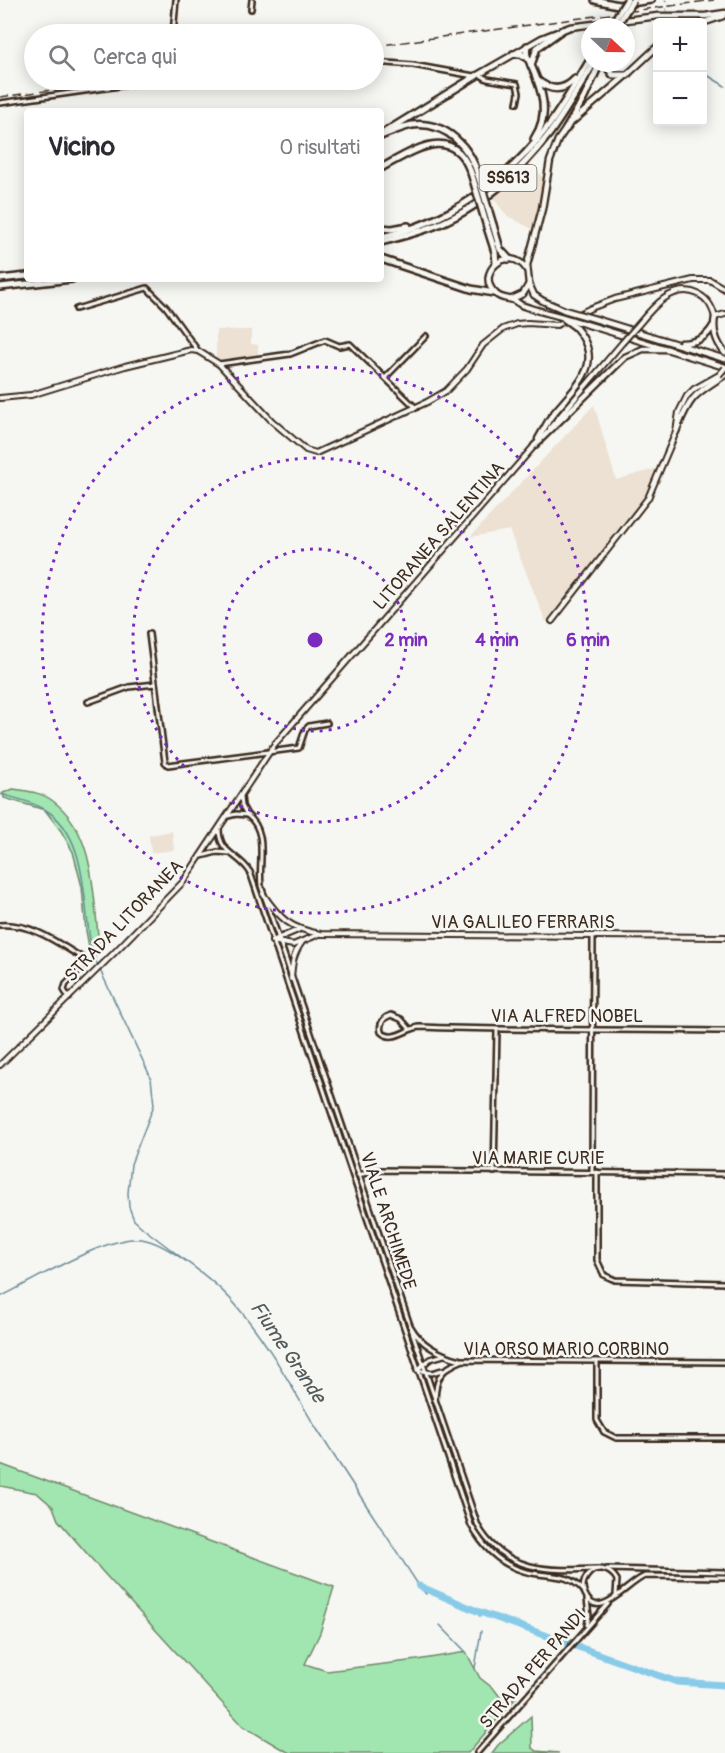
<!DOCTYPE html>
<html lang="it">
<head>
<meta charset="utf-8">
<style>
  body { margin:0; font-family:Pangolin,sans-serif; background:#f2f2f3; color:#2b2b33 }
  .controls { position:absolute; right:18px; top:18px; display:grid; overflow:hidden; border-radius:6px; box-shadow:0 3px 15px #0003 }
  .controls button { width:54px; height:54px; display:grid; place-items:center; padding:0; border:0; border-bottom:2px solid #e1e1e2; background:#fff; color:#2b2b33; font:30px sans-serif }
  .compass { position:absolute; left:581px; top:18px; width:54px; height:54px; border-radius:50%; background:#fff; box-shadow:0 3px 15px #0003; rotate:112deg }
  .list { margin:0; padding:0; list-style:none }
  h2 { display:flex; justify-content:space-between; align-items:center; height:78px; margin:0; padding:0 24px; font-size:26px }
  h2 small { font-size:20px; font-weight:400; color:#7c7c81 }
  .icon { flex:none; width:33px; height:33px; fill:none; stroke:currentColor; stroke-width:2; stroke-linecap:round; stroke-linejoin:round }
  .map { position:relative; flex:none; width:725px; height:1753px; overflow:hidden }
  .search { position:absolute; background:#fff; box-shadow:0 3px 15px #0003; left:24px; top:24px; width:360px; height:66px; display:flex; align-items:center; gap:15px; box-sizing:border-box; padding:0 21px; border-radius:33px; color:#7c7c81; font-size:22px }
  .panel { position:absolute; background:#fff; box-shadow:0 3px 15px #0003; left:24px; top:108px; width:360px; height:174px; border-radius:6px }
  .map>svg:first-child { display:block }
</style>
</head>
<body>
<div class="map">
<svg width="725" height="1753" viewBox="0 0 725 1753">
  <rect width="100%" height="100%" fill="#f6f6f2"/>
  <filter id="ink" filterUnits="userSpaceOnUse"><feTurbulence type="fractalNoise" baseFrequency=".0167" numOctaves="2"/><feDisplacementMap in="SourceGraphic" scale="12" xChannelSelector="R" yChannelSelector="G"/><feConvolveMatrix kernelMatrix="1 2 1 2 8 2 1 2 1" color-interpolation-filters="sRGB"/></filter>
  <g filter="url(#ink)">
    <!-- built -->
    <g fill="#ece1d2">
      <path d="M529 163 544 178 541 199 532 229 506 215 492 196Z"/>
      <path d="M216 330H251V344L258 345V356L221 361 216 358Z"/>
      <path d="M594 405 616 480 658 468 646 498 546 622 509 530 470 537Z"/>
      <path d="M172 831 174 850 151 853 149 835Z"/>
    </g>
    <!-- green -->
    <g fill="#a1e5b1" stroke="#6e8868" stroke-width="1.5">
      <path d="M13 789C26 791 42 792 53 801 96 833 93 897 99 944L102 949 93 957 90 952 86 931 82 887 73 852 61 831 45 810 4 798 3 793Z"/>
      <path d="M0 1464 334 1587 320 1633 305 1664 327 1671 417 1660 466 1652 480 1678 494 1689 504 1702 515 1699 468 1753H290L280 1748 243 1726 102 1571 58 1520 53 1507 37 1493 0 1486Z"/>
      <path d="M531 1716 532 1748 536 1751 559 1753H492L498 1745Z"/>
    </g>
    <g fill="none" stroke-linecap="round" stroke-linejoin="round">
      <!-- stream -->
      <g stroke="#698b98" stroke-width="1.5">
        <path d="M665 0 666 1"/>
        <path d="M666 9 667 12"/>
        <path d="M667 19 668 22"/>
        <path d="M702 72 725 86"/>
        <path d="M0 794C14 798 31 801 44 809 80 829 83 879 87 916 89 933 90 950 98 966"/>
        <path d="M100 970 151 1078 154 1105 131 1164 128 1193 129 1207 134 1220 144 1229 182 1258"/>
        <path d="M0 1297C33 1281 107 1235 141 1239 168 1242 222 1287 239 1309 268 1343 290 1384 313 1423 348 1478 384 1532 419 1586L426 1594"/>
        <path d="M440 1625 466 1652"/>
        <path d="M475 1668 481 1631"/>
      </g>
      <!-- canal -->
      <path stroke="#88cbe9" stroke-width="4" d="M477 1611 480 1615"/>
      <!-- river -->
      <path stroke="#88cbe9" stroke-width="7" d="M419 1586 477 1611 677 1682 725 1685"/>
      <!-- minor casing -->
      <g stroke="#3b2a1e" stroke-width="8">
        <g id="minor">
          <path d="M251 9 252 0"/>
          <path d="M173 34 176 0"/>
          <path d="M374 62 413 65 474 76"/>
          <path d="M479 74 487 79 517 84 519 93 517 103"/>
          <path d="M0 103 162 80"/>
          <path d="M76 309 147 288 166 307 198 351"/>
          <path d="M219 364 290 354 325 340 339 346 350 344 416 408"/>
          <path d="M386 377 426 336"/>
          <path d="M149 634 165 762 168 765 299 748 305 730 309 726 327 723"/>
          <path d="M88 702 129 687 155 684"/>
          <path d="M241 796 242 806 247 815"/>
          <path d="M228 816 236 814 247 815C269 831 258 862 261 886L478 1526C505 1573 550 1571 598 1569"/>
          <path d="M219 829C219 854 239 854 250 872L471 1525C484 1549 504 1568 532 1573 552 1577 568 1573 583 1590"/>
          <path d="M202 856 217 852 229 853"/>
          <path d="M0 925C31 923 55 941 81 957V969L66 984 64 990 69 998"/>
          <path d="M409 1028 401 1019 391 1015C383 1018 379 1023 381 1032 393 1043 405 1029 419 1027 521 1031 623 1029 725 1031"/>
          <path d="M592 1171 593 936"/>
          <path d="M494 1172 497 1030"/>
          <path d="M597 1172V1260L604 1275 615 1280 725 1283"/>
          <path d="M358 1175 381 1170 725 1174"/>
          <path d="M411 1327C421 1345 441 1355 461 1360"/>
          <path d="M597 1361V1420L604 1432 616 1438H725"/>
          <path d="M417 1370 430 1359 444 1355"/>
          <path d="M417 1370 432 1373 442 1370"/>
          <path d="M435 1400C436 1376 441 1369 463 1360L725 1362"/>
          <path d="M607 1569 725 1572"/>
          <path d="M616 1595 617 1580C611 1569 596 1564 587 1576 583 1581 582 1588 585 1594 598 1624 629 1581 645 1576L725 1577"/>
          <path d="M587 1599 589 1616 587 1625"/>
          <path d="M477 1753 608 1604"/>
        </g>
      </g>
      <!-- tertiary casing -->
      <g stroke="#3b2a1e" stroke-width="8">
        <g id="tertiary">
          <path d="M638 325C652 308 673 282 698 294 708 299 712 307 715 317L725 314"/>
          <path d="M0 398 31 395 125 366 191 350 198 351 219 364 272 421 306 450 316 453 427 402 446 391 467 369 483 345 503 329 517 324 528 323 557 325 591 308 615 299 693 280H710L725 289"/>
          <path d="M550 428 622 343"/>
          <path d="M552 621 648 498 676 432 679 412 687 396 694 389 719 375"/>
          <path d="M263 894C280 919 290 929 321 934L725 937"/>
          <path d="M272 941 293 945 317 935"/>
          <path d="M272 941 298 930"/>
          <path d="M291 979C292 964 293 954 302 942"/>
          <path d="M0 1065 113 954 183 882 274 745 535 445"/>
        </g>
      </g>
      <!-- secondary casing -->
      <g stroke="#3b2a1e" stroke-width="9">
        <g id="secondary">
          <path d="M702 23 723 16"/>
          <path d="M476 76 542 38 570 27 658 16H705L725 13"/>
          <path d="M573 121 630 72 658 46"/>
          <path d="M527 270C509 242 473 274 496 294 501 299 507 298 513 300 516 301 518 303 521 305 534 310 548 313 562 317"/>
          <path d="M512 299 523 294 529 284"/>
          <path d="M564 310 543 301 534 295 529 284 527 265 542 209 550 161 558 140 567 127"/>
          <path d="M715 317C712 331 716 342 725 353"/>
          <path d="M595 319 725 359"/>
          <path d="M592 326 725 367"/>
          <path d="M681 343C695 343 706 339 713 326"/>
          <path d="M676 432C689 398 694 394 725 375"/>
          <path d="M538 439C542 432 546 425 550 418 572 388 609 366 575 327"/>
          <path d="M534 446 625 357 643 349H668"/>
        </g>
      </g>
      <!-- primary casing -->
      <g stroke="#3b2a1e" stroke-width="10">
        <path id="primary" d="M595 0 618 5 651 0"/>
      </g>
      <!-- trunk casing -->
      <g stroke="#3b2a1e" stroke-width="10">
        <g id="trunk">
          <path d="M527 46C525 55 528 57 531 65 542 90 551 114 534 139"/>
          <path d="M513 54H521L526 57"/>
          <path d="M604 63 613 75H627"/>
          <path d="M531 65 537 48 562 30"/>
          <path d="M537 80C550 91 563 92 575 79"/>
          <path d="M566 129 584 98 600 63"/>
          <path d="M385 132 476 76"/>
          <path d="M381 136C391 132 402 127 412 125 447 121 471 148 479 178"/>
          <path d="M381 168C416 149 456 121 473 179"/>
          <path d="M493 225 500 249 509 259"/>
          <path d="M487 227 495 252 496 263"/>
          <path d="M381 228 392 229 408 226"/>
          <path d="M381 237C447 223 505 183 546 129 562 108 576 83 590 60"/>
          <path d="M381 242C403 236 426 231 446 221 487 202 523 168 550 133 566 111 580 86 594 63"/>
          <path d="M381 259 471 289 494 293"/>
          <path d="M0 279 27 276"/>
          <path d="M0 287 72 279"/>
        </g>
      </g>
      <!-- minor -->
      <use href="#minor" stroke="#f6f6f2" stroke-width="3"/>
      <!-- tertiary -->
      <use href="#tertiary" stroke="#f6f6f2" stroke-width="4"/>
      <!-- secondary -->
      <use href="#secondary" stroke="#f6f6f2" stroke-width="4.5"/>
      <!-- primary -->
      <use href="#primary" stroke="#f6f6f2" stroke-width="5"/>
      <!-- trunk -->
      <use href="#trunk" stroke="#f6f6f2" stroke-width="5"/>
      <!-- rail -->
      <g stroke="#3b2a1e" stroke-width="1.5" stroke-dasharray="9 4.5" stroke-linecap="butt">
        <path d="M374 46 714 0"/>
        <path d="M0 97 127 80"/>
      </g>
      <!-- tertiary-bridge casing -->
      <g stroke="#3b2a1e" stroke-width="8" stroke-linecap="butt">
        <g id="tertiary-bridge">
          <path d="M622 343 638 325"/>
          <path d="M719 375 725 368"/>
        </g>
      </g>
      <!-- secondary-bridge casing -->
      <g stroke="#3b2a1e" stroke-width="9" stroke-linecap="butt">
        <g id="secondary-bridge">
          <path d="M564 310 595 319"/>
          <path d="M562 317 592 326"/>
          <path d="M564 319 575 327"/>
        </g>
      </g>
      <!-- trunk-bridge casing -->
      <g stroke="#3b2a1e" stroke-width="10" stroke-linecap="butt">
        <g id="trunk-bridge">
          <path d="M610 27 627 0"/>
          <path d="M616 27 633 0"/>
          <path d="M479 178 493 225"/>
          <path d="M473 179 487 227"/>
        </g>
      </g>
      <!-- tertiary-bridge -->
      <use href="#tertiary-bridge" stroke="#f6f6f2" stroke-width="4"/>
      <!-- secondary-bridge -->
      <use href="#secondary-bridge" stroke="#f6f6f2" stroke-width="4.5"/>
      <!-- trunk-bridge -->
      <use href="#trunk-bridge" stroke="#f6f6f2" stroke-width="5"/>
    </g>
  </g>
  <!-- distance rings -->
  <g fill="none" stroke="#7b2cbf" stroke-width="3" stroke-dasharray="3 6">
    <circle cx="315" cy="640" r="91"/>
    <circle cx="315" cy="640" r="182"/>
    <circle cx="315" cy="640" r="273"/>
  </g>
  <g text-anchor="middle" dominant-baseline="central" stroke-width="5" stroke-linejoin="round" paint-order="stroke">
    <!-- shield labels -->
    <rect fill="#f6f6f2" stroke="#73675e" stroke-width="1.5" x="479.5" y="165" width="57" height="26" rx="4.5"/>
    <g font-size="16" font-weight="bold" fill="#3b2a1e">
      <text x="508" y="178">SS613</text>
    </g>
    <!-- street labels -->
    <g font-size="18" fill="#3b2a1e" stroke="#f6f6f2">
      <text transform="translate(439 536) rotate(-49)">LITORANEA SALENTINA</text>
      <text transform="translate(124 921) rotate(-46)">STRADA LITORANEA</text>
      <text x="523" y="922">VIA GALILEO FERRARIS</text>
      <text x="567" y="1016">VIA ALFRED NOBEL</text>
      <text x="538" y="1158">VIA MARIE CURIE</text>
      <text transform="translate(388 1221) rotate(72)">VIALE ARCHIMEDE</text>
      <text x="566" y="1349">VIA ORSO MARIO CORBINO</text>
      <text transform="translate(533 1669) rotate(-49)">STRADA PER PANDI</text>
    </g>
    <!-- water labels -->
    <g font-size="20" font-style="italic" fill="#525a5b" stroke="#f6f6f2">
      <text transform="translate(288 1352) rotate(56)">Fiume Grande</text>
    </g>
  </g>
  <circle cx="315" cy="640" r="9" fill="#7b2cbf" stroke="#f6f6f2" stroke-width="3"/>
  <g font-size="18" text-anchor="middle" font-weight="bold" fill="#7b2cbf" stroke="#f6f6f2" stroke-width="5" stroke-linejoin="round" paint-order="stroke">
    <text x="406" y="646">2 min</text>
    <text x="497" y="646">4 min</text>
    <text x="588" y="646">6 min</text>
  </g>
</svg>
<div class="controls">
<button>+</button>
<button>−</button>
</div>
<svg class="compass" viewBox="-18 -18 36 36"><path d="M0-13l5 13h-10z" fill="#e53935"/><path d="M0 13l5-13h-10z" fill="#7c7c81"/></svg>
<div class="search"><svg class="icon" aria-label="search" viewBox="0 0 24 24"><circle cx="10" cy="10" r="6"/><path d="M15 15l6 6"/></svg>Cerca qui</div>
<section class="panel">
<h2>Vicino<small>0 risultati</small></h2>
<ul class="list">
</ul>
</section>
</div>
</body>
</html>
